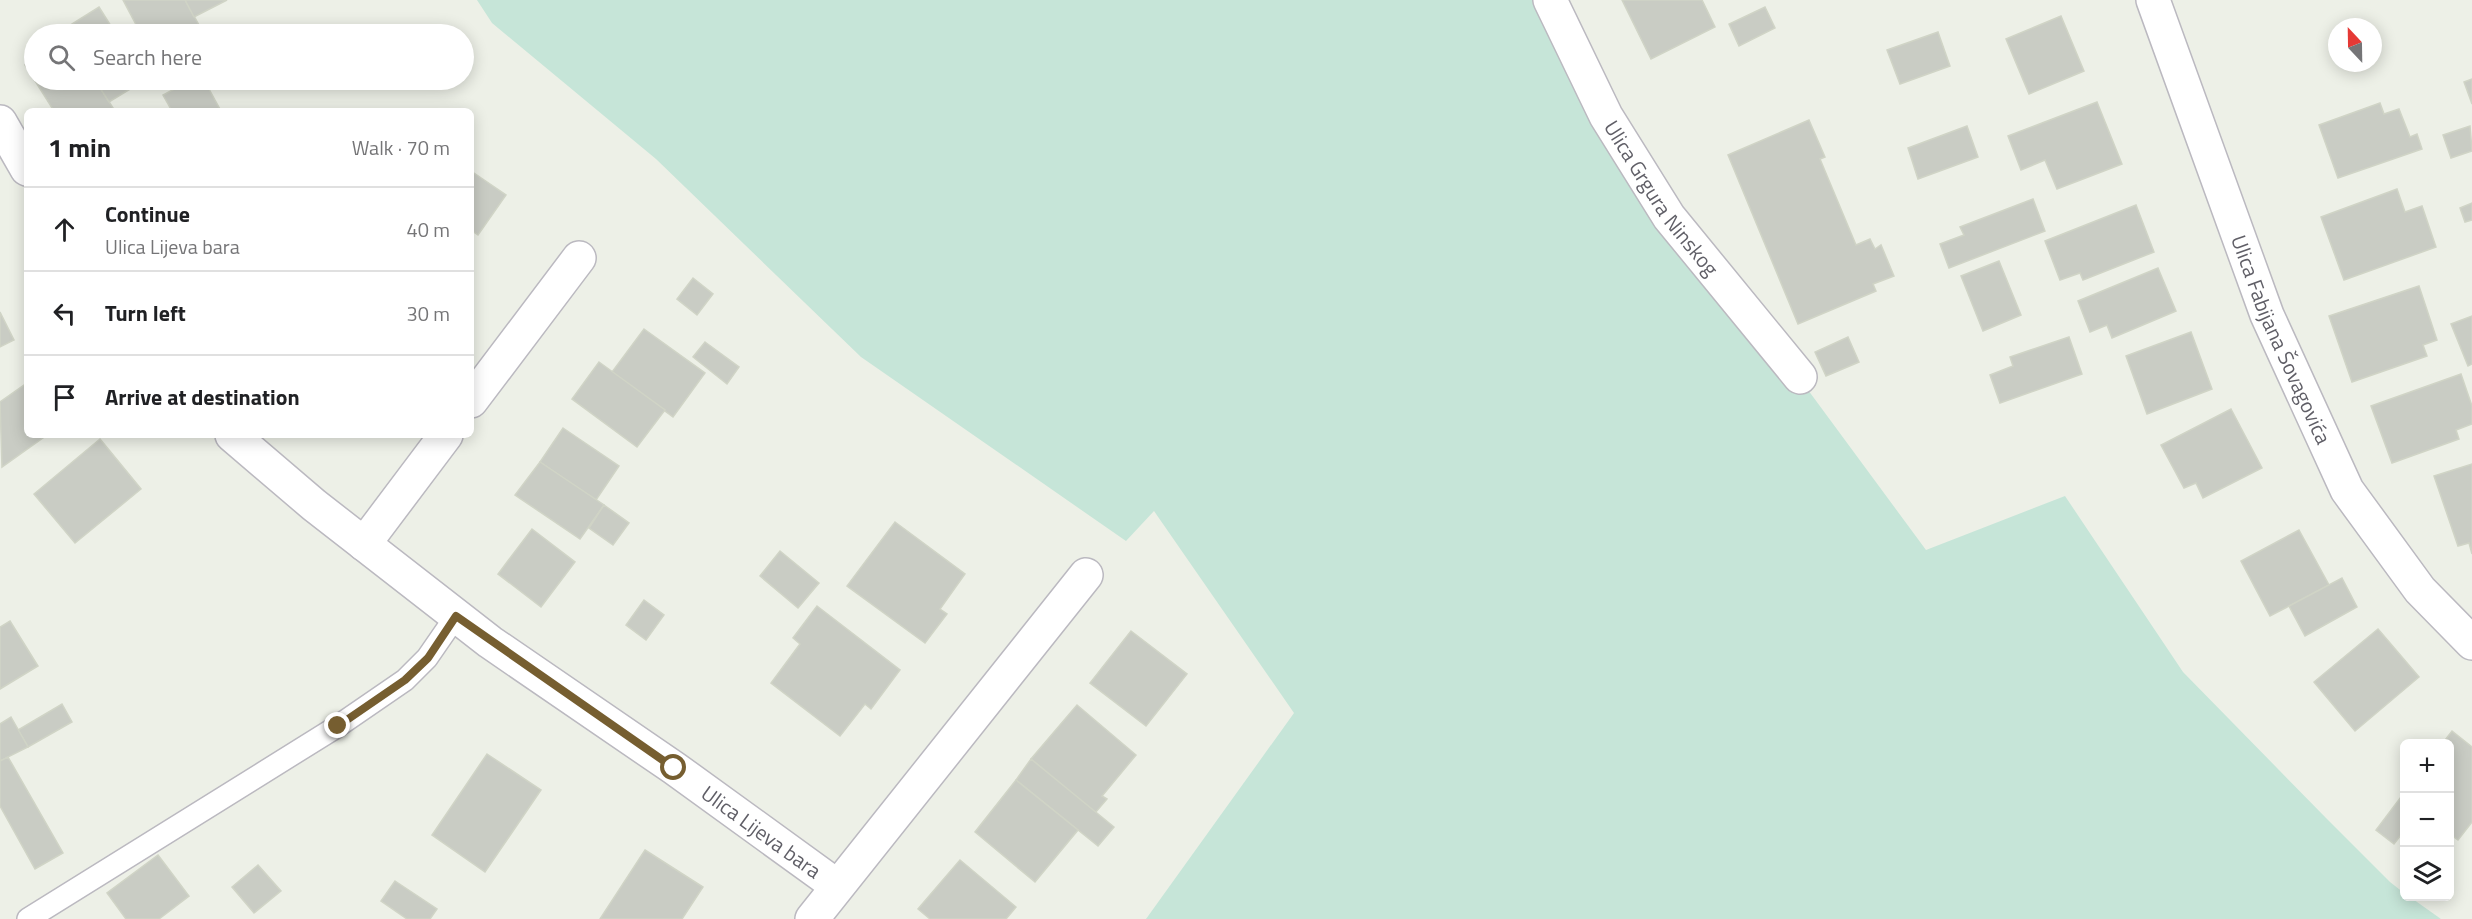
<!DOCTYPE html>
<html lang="en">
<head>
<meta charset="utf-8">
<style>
  body { margin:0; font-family:"Titillium Web",sans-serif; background:#f6f6f6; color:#202124 }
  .controls { position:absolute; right:18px; bottom:18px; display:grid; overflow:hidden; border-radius:9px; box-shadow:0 3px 15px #0003 }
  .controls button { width:54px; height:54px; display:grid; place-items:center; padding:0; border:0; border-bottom:2px solid #e0e0e0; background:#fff; color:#202124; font:30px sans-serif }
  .compass { position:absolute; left:2328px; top:18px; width:54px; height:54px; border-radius:50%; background:#fff; box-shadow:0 3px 15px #0003; rotate:338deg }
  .stop { position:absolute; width:18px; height:18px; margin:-14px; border:4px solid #765e30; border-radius:50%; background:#fff }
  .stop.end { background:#765e30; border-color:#fff; box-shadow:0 2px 6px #0008 }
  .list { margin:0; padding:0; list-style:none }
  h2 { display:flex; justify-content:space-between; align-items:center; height:78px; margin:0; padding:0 24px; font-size:26px }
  h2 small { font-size:20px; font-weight:400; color:#757577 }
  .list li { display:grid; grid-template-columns:39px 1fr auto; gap:18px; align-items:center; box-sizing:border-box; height:84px; padding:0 24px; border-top:2px solid #e0e0e0 }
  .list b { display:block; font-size:22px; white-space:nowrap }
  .list p { margin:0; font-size:20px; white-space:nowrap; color:#757577 }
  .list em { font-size:20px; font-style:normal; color:#757577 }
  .icon { flex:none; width:33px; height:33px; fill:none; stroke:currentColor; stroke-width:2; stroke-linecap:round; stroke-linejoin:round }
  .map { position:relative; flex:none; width:2472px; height:919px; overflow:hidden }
  .search { position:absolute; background:#fff; box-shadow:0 3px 15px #0003; left:24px; top:24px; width:450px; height:66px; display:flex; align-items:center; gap:15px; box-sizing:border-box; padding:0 21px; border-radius:33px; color:#757577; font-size:22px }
  .panel { position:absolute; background:#fff; box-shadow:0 3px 15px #0003; left:24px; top:108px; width:450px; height:330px; border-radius:9px }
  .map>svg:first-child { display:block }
</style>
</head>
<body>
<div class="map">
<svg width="2472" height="919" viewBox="0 0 2472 919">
  <rect width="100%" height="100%" fill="#edf0e7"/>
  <!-- green -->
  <path fill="#c6e5d8" d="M477 0H1550L1606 116 1926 550 2065 496 2183 672 2326 818 2390 882 2404 893V896L2410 897 2441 919H1146L1294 713 1154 511 1126 541 861 357 656 159 492 23Z"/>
  <!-- building -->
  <g fill="#c9ccc4" stroke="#d0d4c6" stroke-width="1.5">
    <path d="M123 0H185L204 34H141Z"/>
    <path d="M185 0H227L194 17Z"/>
    <path d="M1622 0H1702L1715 27 1651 59Z"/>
    <path d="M99 7 116 34H67L64 29Z"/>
    <path d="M1765 7 1775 28 1739 46 1729 24Z"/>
    <path d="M2061 16 2084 71 2029 94 2006 39Z"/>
    <path d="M1938 32 1950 66 1900 84 1887 50Z"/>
    <path d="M34 59V80H95L115 111H54L25 65Z"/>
    <path d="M2472 79V104L2464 82Z"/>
    <path d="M95 80H145L109 102Z"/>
    <path d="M191 80H204L221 111H172L163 95Z"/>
    <path d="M2097 102 2122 164 2057 189 2045 160 2021 170 2008 136Z"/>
    <path d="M2380 103 2384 114 2399 109 2410 137 2417 134 2422 149 2338 178 2319 125Z"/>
    <path d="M1809 120 1825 157 1820 159 1856 245 1870 239 1875 249 1881 245 1894 276 1873 284 1876 291 1798 324 1728 155Z"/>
    <path d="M1967 126 1978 157 1918 179 1908 148Z"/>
    <path d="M2470 126 2472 151 2451 158 2443 135Z"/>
    <path d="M471 171 506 195 478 235 471 230Z"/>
    <path d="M2397 189 2405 212 2422 206 2436 247 2344 280 2321 217Z"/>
    <path d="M2033 199 2045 231 1949 268 1940 244 1964 235 1960 227Z"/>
    <path d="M2472 203V220L2465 222 2460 208Z"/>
    <path d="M2136 205 2154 252 2083 280 2080 273 2060 280 2045 241Z"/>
    <path d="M1999 261 2021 315 1983 331 1961 276Z"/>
    <path d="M2158 268 2176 311 2112 338 2107 325 2090 332 2078 301Z"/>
    <path d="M693 278 713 294 697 315 677 299Z"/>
    <path d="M2419 286 2437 340 2423 345 2427 356 2352 382 2329 316Z"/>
    <path d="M0 312 14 340 0 347Z"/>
    <path d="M2472 316V364L2468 366 2451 324Z"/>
    <path d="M644 329 705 373 673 417 612 372Z"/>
    <path d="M2191 332 2212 389 2147 414 2126 356Z"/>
    <path d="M1848 337 1859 362 1826 376 1815 352Z"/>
    <path d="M2069 337 2082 374 2000 403 1990 375 2013 366 2010 357Z"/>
    <path d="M705 342 739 367 727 384 693 357Z"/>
    <path d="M599 362 665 410 637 447 572 399Z"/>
    <path d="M2461 374 2472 406V424L2456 430 2459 439 2392 463 2371 406Z"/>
    <path d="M27 383V435H47L2 467 0 402Z"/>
    <path d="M2231 409 2262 468 2203 498 2196 483 2184 488 2161 445Z"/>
    <path d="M563 428 619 466 596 500 540 462Z"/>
    <path d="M100 439 141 489 75 543 34 494Z"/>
    <path d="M540 462 604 505 580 539 515 495Z"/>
    <path d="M2472 464V554L2469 543 2458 546 2434 476Z"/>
    <path d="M604 505 629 523 613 545 589 528Z"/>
    <path d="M895 522 965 574 940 609 947 614 925 643 847 586Z"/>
    <path d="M532 529 575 562 541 607 498 574Z"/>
    <path d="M2299 530 2329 585 2270 616 2241 561Z"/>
    <path d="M780 551 819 583 798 608 760 576Z"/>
    <path d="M2342 578 2357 607 2305 636 2289 606Z"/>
    <path d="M644 600 664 615 646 640 626 625Z"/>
    <path d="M817 606 900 670 871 709 865 704 840 736 771 683 800 644 793 638Z"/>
    <path d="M10 621 38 666 0 689V627Z"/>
    <path d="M2378 629 2419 677 2355 731 2314 682Z"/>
    <path d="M1131 631 1187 674 1146 726 1090 683Z"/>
    <path d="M62 704 72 722 28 747 18 730Z"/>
    <path d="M1077 705 1136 755 1102 796 1107 799 1095 813 1031 759Z"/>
    <path d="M11 717 28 747 0 761V724Z"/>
    <path d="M2452 731 2472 747V822L2458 840 2450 834V744H2442Z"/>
    <path d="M487 754 541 790 485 872 432 835Z"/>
    <path d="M8 757 63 853 35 869 0 806V761Z"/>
    <path d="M1031 759 1114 827 1098 846 1016 780Z"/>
    <path d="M1016 780 1078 830 1035 882 975 832Z"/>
    <path d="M2404 793V831L2394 844 2376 830Z"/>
    <path d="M645 850 703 887 682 919H600Z"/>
    <path d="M158 855 189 896 159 919H126L107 893Z"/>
    <path d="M960 860 1016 907 1006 919H930L918 909Z"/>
    <path d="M258 865 281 891 254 913 232 887Z"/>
    <path d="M395 881 437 909 430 919H407L381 901Z"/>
  </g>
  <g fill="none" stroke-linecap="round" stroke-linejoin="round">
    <!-- service casing -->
    <g stroke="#bbb9c0" stroke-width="24">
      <path id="service" d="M28 919 338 726 405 680 427 658 456 616"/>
    </g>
    <!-- minor casing -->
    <g stroke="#bbb9c0" stroke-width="36">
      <g id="minor">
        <path id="s1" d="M1550 0 1606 116 1669 217 1800 377"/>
        <path id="s2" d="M2153 0 2267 315 2347 490 2420 590 2472 643"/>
        <path d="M0 122 27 169"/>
        <path d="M471 401 579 258"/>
        <path id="s3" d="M232 435 314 505 490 642 674 768 837 886"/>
        <path d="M364 544 446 435"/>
        <path d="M812 919 1086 575"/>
      </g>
    </g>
    <!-- service -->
    <use href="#service" stroke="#fff" stroke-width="21"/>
    <!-- minor -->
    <use href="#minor" stroke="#fff" stroke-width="33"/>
  </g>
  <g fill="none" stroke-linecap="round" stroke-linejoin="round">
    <!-- route -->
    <path stroke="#765e30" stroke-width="8" d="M338 726 405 680 428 658 456 616 674 768"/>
  </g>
  <g text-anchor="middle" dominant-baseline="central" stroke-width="4.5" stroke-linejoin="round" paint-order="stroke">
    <!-- street labels -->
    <g font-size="21" fill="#605f67" stroke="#fff">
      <text stroke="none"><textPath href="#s1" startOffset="228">Ulica Grgura Ninskog</textPath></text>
      <text stroke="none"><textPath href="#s2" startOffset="363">Ulica Fabijana Šovagovića</textPath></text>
      <text stroke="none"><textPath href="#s3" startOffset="662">Ulica Lijeva bara</textPath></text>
    </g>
  </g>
</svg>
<div class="controls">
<button>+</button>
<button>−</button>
<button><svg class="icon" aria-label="layers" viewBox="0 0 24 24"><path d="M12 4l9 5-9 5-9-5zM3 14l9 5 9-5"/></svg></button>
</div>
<svg class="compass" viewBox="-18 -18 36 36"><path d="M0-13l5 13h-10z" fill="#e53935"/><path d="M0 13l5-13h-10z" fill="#757577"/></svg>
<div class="stop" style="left:674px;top:768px"></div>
<div class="stop end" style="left:338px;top:726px"></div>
<div class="search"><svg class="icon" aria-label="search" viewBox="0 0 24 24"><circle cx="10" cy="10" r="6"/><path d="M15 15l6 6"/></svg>Search here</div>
<section class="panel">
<h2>1 min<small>Walk · 70 m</small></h2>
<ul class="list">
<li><svg class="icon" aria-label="ahead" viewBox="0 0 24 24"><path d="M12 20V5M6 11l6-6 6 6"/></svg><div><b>Continue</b><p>Ulica Lijeva bara</p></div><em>40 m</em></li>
<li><svg class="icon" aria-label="left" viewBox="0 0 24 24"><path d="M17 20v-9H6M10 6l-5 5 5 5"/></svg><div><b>Turn left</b></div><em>30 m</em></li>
<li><svg class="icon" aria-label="arrive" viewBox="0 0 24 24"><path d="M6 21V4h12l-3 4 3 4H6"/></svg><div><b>Arrive at destination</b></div></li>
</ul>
</section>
</div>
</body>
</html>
